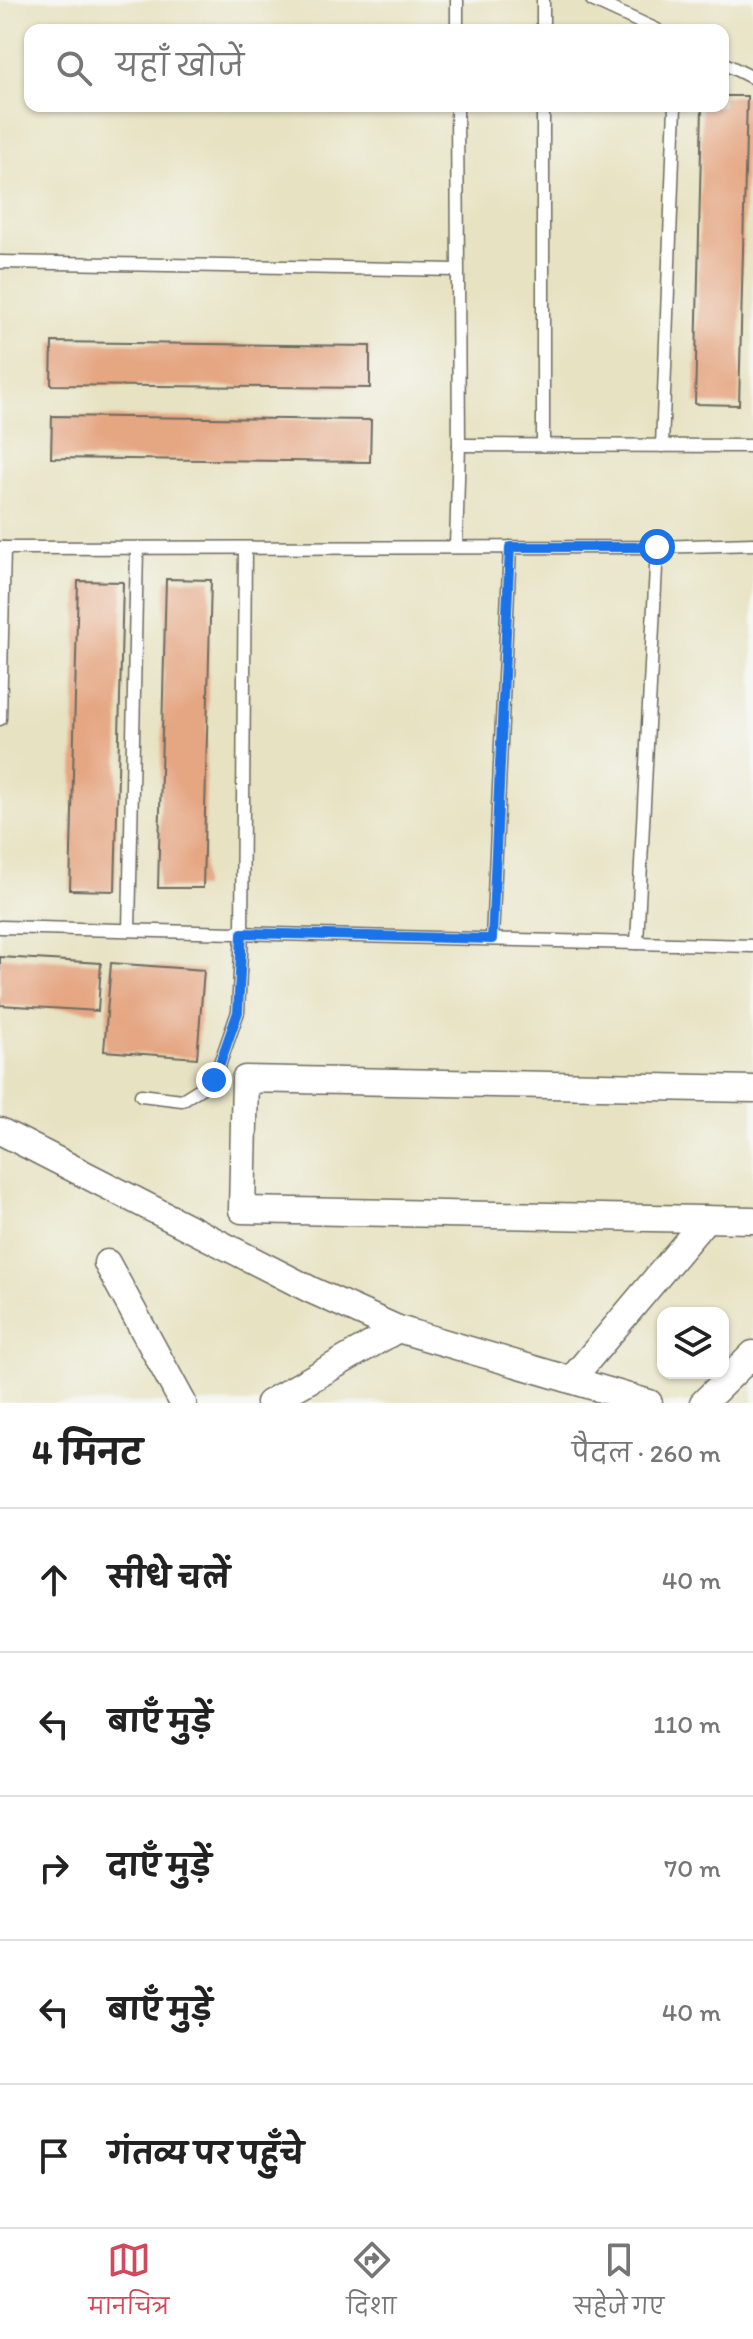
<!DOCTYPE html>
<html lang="hi">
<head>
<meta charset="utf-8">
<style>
  body { margin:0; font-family:Itim,"Playpen Sans Deva",sans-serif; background:#f2f2f2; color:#222 }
  .controls { position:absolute; right:24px; bottom:24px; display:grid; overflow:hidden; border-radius:16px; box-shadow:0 2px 6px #0004 }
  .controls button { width:72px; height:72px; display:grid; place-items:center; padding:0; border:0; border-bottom:2px solid #e0e0e0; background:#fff; color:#222; font:40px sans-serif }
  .stop { position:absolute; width:24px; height:24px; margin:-18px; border:6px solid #1a73e8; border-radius:50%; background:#fff }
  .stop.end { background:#1a73e8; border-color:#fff; box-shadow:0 2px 8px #0008 }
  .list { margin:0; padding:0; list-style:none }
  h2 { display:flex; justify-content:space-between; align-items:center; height:104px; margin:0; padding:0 32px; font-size:34px }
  h2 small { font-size:26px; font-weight:400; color:#767676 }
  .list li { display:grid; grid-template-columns:52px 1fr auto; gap:24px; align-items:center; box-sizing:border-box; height:144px; padding:0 32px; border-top:2px solid #e0e0e0 }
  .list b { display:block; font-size:30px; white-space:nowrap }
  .list em { font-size:26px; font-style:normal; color:#767676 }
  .icon { flex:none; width:44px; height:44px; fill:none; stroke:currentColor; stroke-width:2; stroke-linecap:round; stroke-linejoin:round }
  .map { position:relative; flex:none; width:753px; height:1403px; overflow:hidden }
  .search { position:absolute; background:#fff; box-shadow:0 2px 6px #0004; left:24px; right:24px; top:24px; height:88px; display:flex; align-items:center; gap:20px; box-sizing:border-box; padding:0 28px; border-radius:16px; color:#767676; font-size:30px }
  .sheet { height:824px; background:#fff }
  nav { display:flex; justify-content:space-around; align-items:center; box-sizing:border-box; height:112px; border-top:2px solid #e0e0e0; background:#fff; font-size:22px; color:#767676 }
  nav a { display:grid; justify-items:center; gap:4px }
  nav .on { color:#d1495b }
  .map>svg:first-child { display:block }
</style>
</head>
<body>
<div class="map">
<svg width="753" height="1403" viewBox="0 0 753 1403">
  <rect width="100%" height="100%" fill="#f6f6f2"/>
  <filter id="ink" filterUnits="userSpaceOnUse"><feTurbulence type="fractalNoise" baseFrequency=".0125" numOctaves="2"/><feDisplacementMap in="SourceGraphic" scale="16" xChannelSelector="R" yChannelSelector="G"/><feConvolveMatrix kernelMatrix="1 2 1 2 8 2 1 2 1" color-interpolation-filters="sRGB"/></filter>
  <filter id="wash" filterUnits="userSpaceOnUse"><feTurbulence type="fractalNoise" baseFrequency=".006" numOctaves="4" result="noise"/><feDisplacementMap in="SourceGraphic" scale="32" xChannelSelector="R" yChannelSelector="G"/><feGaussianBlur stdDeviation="1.8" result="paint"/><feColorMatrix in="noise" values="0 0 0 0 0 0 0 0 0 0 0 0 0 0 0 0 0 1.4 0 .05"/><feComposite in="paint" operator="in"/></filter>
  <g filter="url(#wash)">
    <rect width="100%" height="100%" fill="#e7e2c1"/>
    <g id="blocks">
      <!-- building -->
      <g fill="#e5a682">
        <path d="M723 96H747L739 405 695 404 702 106H723Z"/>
        <path d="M52 342 370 346V388L51 385Z"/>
        <path d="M52 416 371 420 370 462 51 458Z"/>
        <path d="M166 579 211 580 203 888H158Z"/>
        <path d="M78 581 123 582 115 891 70 890Z"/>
        <path d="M0 957 101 963 98 1011 0 1005Z"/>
        <path d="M111 963 204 970 197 1058 104 1051Z"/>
      </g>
    </g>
  </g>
  <g filter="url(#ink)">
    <use href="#blocks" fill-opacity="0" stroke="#6d6b60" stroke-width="2"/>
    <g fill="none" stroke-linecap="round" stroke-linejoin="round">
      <!-- service casing -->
      <g stroke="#6d6b60" stroke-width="15">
        <g id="service">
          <path d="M543 0V30"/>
          <path d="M592 0 657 30"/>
          <path d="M457 30V0"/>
          <path d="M723 63 753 78"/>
          <path d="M543 106V445"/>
          <path d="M0 262 456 270"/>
          <path d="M459 445 753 446"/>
          <path d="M662 446 675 106"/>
          <path d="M456 547 459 445 457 106"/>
          <path d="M0 548 657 547 753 544"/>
          <path d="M0 719 4 548"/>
          <path d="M0 927 753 946"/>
          <path d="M129 930 137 548"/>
          <path d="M492 939 510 547"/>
          <path d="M637 943 657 547"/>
          <path d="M141 1095 182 1100 214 1080 238 1012 242 933 245 548"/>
        </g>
      </g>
      <!-- minor casing -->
      <g stroke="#6d6b60" stroke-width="29">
        <g id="minor">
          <path d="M753 1089 245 1079 242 1210 753 1220"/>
          <path d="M0 1131 311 1290 398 1329 649 1403"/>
          <path d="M107 1263 183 1403"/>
          <path d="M571 1380 706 1219"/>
          <path d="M269 1403 398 1329"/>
          <path d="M703 1403 753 1354"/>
        </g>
      </g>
      <!-- service -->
      <use href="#service" stroke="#fff" stroke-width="12"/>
      <!-- minor -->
      <use href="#minor" stroke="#fff" stroke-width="26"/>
    </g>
  </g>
  <g fill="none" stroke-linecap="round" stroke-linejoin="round" filter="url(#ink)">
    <!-- route -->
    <path stroke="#1a73e8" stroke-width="10" d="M214 1080 238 1012 242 933 492 939 510 547H657"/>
  </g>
</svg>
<div class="controls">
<button><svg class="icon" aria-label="layers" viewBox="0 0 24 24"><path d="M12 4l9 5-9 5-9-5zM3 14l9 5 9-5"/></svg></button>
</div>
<div class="stop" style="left:657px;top:547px"></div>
<div class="stop end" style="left:214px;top:1080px"></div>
<div class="search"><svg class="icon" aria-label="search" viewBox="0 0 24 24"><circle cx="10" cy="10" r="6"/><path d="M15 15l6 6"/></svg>यहाँ खोजें</div>
</div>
<section class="sheet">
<h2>4 मिनट<small>पैदल · 260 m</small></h2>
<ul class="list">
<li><svg class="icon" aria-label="ahead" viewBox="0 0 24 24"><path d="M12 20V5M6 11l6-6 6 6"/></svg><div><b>सीधे चलें</b></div><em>40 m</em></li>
<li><svg class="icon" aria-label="left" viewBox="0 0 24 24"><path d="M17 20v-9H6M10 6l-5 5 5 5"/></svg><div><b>बाएँ मुड़ें</b></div><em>110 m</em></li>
<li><svg class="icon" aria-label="right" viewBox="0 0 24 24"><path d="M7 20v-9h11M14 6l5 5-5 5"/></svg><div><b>दाएँ मुड़ें</b></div><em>70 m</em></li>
<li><svg class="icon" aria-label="left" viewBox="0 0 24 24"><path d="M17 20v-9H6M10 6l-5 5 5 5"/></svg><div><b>बाएँ मुड़ें</b></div><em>40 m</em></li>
<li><svg class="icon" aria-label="arrive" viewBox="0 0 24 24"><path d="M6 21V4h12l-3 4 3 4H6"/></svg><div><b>गंतव्य पर पहुँचे</b></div></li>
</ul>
</section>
<nav>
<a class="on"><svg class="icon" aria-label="map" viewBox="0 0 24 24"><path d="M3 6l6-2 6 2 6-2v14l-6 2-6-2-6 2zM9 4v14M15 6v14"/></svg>मानचित्र</a>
<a><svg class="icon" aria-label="directions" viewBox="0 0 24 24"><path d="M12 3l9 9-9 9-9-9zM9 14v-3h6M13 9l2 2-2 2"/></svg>दिशा</a>
<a><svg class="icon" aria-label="saved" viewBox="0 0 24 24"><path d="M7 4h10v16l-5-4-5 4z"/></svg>सहेजे गए</a>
</nav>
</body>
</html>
